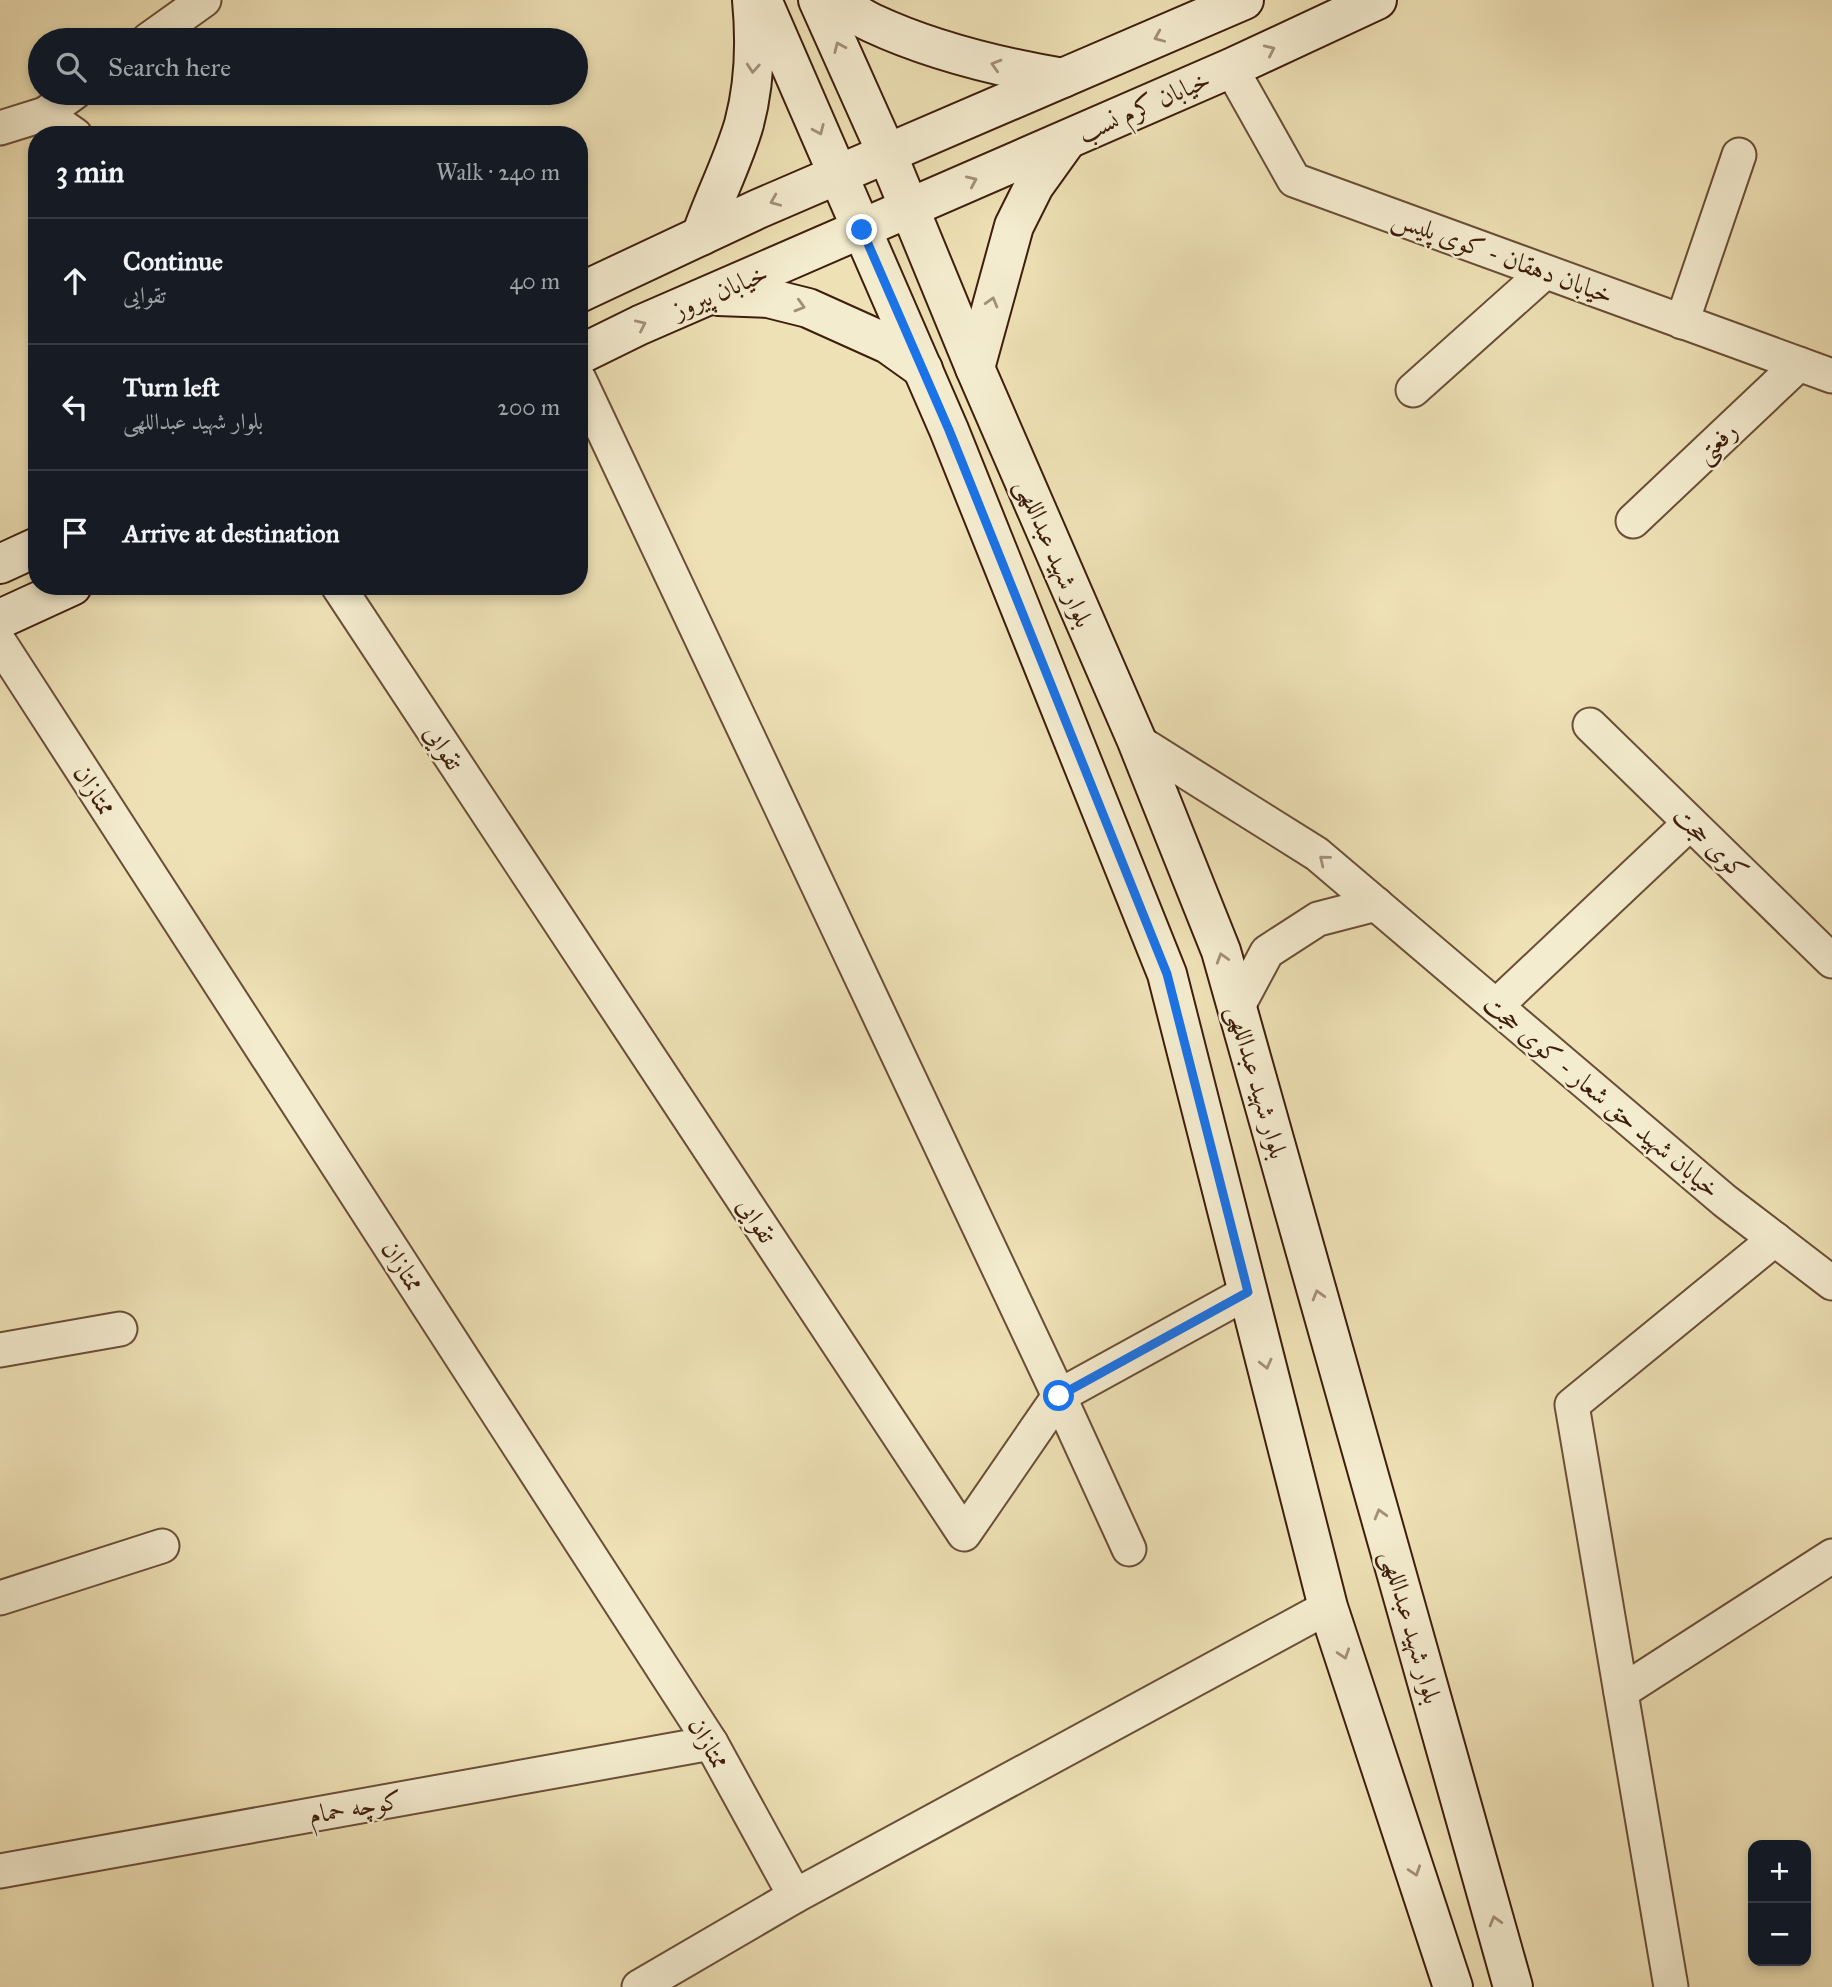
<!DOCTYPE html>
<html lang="en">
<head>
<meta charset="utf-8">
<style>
  body { margin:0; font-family:"IM FELL Great Primer",Amiri,serif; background:#242831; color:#f1f3f6 }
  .controls { position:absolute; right:21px; bottom:21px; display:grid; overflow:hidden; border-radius:14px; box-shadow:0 4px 10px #0003 }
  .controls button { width:63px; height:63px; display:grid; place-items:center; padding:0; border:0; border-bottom:2px solid #363941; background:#171b24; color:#f1f3f6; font:35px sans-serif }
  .stop { position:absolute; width:21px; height:21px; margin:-16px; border:5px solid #1a73e8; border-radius:50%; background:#fff }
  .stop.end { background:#1a73e8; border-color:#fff; box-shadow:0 2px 7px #0008 }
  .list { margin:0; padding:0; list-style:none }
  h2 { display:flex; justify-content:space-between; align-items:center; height:91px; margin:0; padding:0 28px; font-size:30px }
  h2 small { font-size:23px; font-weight:400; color:#9ea1a6 }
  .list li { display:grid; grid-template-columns:46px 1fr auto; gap:21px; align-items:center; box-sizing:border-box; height:126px; padding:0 28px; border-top:2px solid #363941 }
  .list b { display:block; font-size:26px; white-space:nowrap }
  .list p { margin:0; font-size:23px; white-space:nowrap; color:#9ea1a6 }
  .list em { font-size:23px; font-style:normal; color:#9ea1a6 }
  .icon { flex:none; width:38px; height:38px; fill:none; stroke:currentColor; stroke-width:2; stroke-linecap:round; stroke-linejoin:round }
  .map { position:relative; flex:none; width:1832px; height:1987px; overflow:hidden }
  .search { position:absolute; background:#171b24; box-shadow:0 4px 10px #0003; left:28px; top:28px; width:560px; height:77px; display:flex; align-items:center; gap:18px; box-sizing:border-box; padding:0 24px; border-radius:38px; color:#9ea1a6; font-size:26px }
  .panel { position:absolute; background:#171b24; box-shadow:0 4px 10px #0003; left:28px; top:126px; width:560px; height:469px; border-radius:28px }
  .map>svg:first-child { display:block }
</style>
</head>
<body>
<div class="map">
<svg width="1832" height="1987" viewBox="0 0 1832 1987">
  <rect width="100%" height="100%" fill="#eee1b5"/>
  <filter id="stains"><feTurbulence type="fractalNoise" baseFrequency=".00286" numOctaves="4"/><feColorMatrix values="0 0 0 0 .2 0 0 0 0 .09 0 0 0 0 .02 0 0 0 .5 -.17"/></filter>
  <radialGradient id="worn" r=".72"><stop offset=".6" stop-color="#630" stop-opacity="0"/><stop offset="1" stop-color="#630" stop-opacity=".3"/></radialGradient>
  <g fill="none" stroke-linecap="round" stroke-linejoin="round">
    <!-- minor casing -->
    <g stroke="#6a4e37" stroke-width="37">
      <g id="minor">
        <path d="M148 40 204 0"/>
        <path d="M1231 68 1294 180 1832 376"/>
        <path d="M45 114 75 135"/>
        <path d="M0 128 45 114 74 93"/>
        <path d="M1682 322 1739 155"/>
        <path d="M579 379 1059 1396 1129 1549"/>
        <path d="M1413 390 1545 272"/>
        <path d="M1633 521 1799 364"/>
        <path d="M338 586 964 1534 1059 1396 1248 1292"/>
        <path d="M0 643 711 1743 795 1896"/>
        <path d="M1590 725 1832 961"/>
        <path d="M1137 741 1317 854 1725 1201 1832 1283"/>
        <path d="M1496 1006 1690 823"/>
        <path d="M1237 1008 1267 952 1318 919 1376 904"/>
        <path d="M0 1350 120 1329"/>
        <path d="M0 1598 162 1546"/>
        <path d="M1621 1692 1832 1556"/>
        <path d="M0 1871 711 1743"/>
        <path d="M639 1987 795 1896 1328 1607"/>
        <path d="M1671 1987 1572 1405 1775 1239"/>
      </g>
    </g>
    <!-- secondary casing -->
    <g stroke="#3e1d0d" stroke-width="42">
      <g id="secondary">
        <path d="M762 0 949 430 1167 974 1328 1607 1453 1987"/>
        <path d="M818 0 887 154 975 368 1137 741 1221 951 1513 1987"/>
        <path d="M835 0C847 8 859 17 872 23 932 51 998 67 1063 78"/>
        <path d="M701 236C714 198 733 162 744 124 755 83 756 42 752 0"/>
        <path d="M579 293 758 209 1244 0"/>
        <path d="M718 296 768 298 808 308 888 344 923 369"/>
        <path d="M579 355 640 325 1231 68 1377 0"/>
        <path d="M975 368 1014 226 1034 186 1067 140"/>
        <path d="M0 564 37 547"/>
        <path d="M0 619 72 586"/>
      </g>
    </g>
    <!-- minor -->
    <use href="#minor" stroke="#f4eccf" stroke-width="33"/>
    <!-- secondary -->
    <use href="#secondary" stroke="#f4eccf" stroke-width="38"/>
  </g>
  <!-- one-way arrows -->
  <defs><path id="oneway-chevron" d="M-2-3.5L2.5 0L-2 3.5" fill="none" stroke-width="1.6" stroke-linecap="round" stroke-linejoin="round" transform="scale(1.75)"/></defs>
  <g stroke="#a28f78">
    <use href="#oneway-chevron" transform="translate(1159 37) rotate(157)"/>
    <use href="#oneway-chevron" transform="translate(839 47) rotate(-114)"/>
    <use href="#oneway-chevron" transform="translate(1270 50) rotate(-25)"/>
    <use href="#oneway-chevron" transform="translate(996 65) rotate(-164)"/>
    <use href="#oneway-chevron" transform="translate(753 68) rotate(94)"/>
    <use href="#oneway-chevron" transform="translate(819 130) rotate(66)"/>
    <use href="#oneway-chevron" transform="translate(972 181) rotate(-24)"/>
    <use href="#oneway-chevron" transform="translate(775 201) rotate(157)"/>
    <use href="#oneway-chevron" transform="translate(992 302) rotate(-74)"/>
    <use href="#oneway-chevron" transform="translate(800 306) rotate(16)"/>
    <use href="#oneway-chevron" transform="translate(641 325) rotate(-25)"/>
    <use href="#oneway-chevron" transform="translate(1324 860) rotate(-141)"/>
    <use href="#oneway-chevron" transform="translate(1222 958) rotate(-107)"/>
    <use href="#oneway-chevron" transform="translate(1318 1295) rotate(-106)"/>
    <use href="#oneway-chevron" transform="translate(1266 1364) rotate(76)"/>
    <use href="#oneway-chevron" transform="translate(1380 1514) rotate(-106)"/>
    <use href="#oneway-chevron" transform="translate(1344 1654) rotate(72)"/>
    <use href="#oneway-chevron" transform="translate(1415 1871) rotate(72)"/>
    <use href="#oneway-chevron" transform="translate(1495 1921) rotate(-106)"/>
  </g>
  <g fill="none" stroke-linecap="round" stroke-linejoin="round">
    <!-- route -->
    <path stroke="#1a73e8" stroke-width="9" d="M862 230 949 430 1167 974 1248 1292 1059 1396"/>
  </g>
  <g text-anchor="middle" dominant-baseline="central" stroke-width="5" stroke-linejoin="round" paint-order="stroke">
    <!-- street labels -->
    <g font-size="26" fill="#3e1d0d" stroke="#f4eccf">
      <text transform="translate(1144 106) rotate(-24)">خیابان کرم نسب</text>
      <text transform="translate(1503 256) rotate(20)">خیابان دهقان - کوی پلیس</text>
      <text transform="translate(720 291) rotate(-23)">خیابان پیروز</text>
      <text transform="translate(1716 442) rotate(-43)">رفعتی</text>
      <text transform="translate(1055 553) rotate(67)">بلوار شهید عبداللهی</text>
      <text transform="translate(444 747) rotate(57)">تقوایی</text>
      <text transform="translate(95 790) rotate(57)">ممتازان</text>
      <text transform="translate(1711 843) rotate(44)">کوی حجت</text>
      <text transform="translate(1258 1082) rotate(74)">بلوار شهید عبداللهی</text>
      <text transform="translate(1602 1096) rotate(40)">خیابان شهید حق شعار - کوی حجت</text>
      <text transform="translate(757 1220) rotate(57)">تقوایی</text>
      <text transform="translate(403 1266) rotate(57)">ممتازان</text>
      <text transform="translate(1412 1627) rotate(74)">بلوار شهید عبداللهی</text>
      <text transform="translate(709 1743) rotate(59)">ممتازان</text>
      <text transform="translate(355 1807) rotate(-10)">کوچه حمام</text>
    </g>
  </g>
  <rect width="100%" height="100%" filter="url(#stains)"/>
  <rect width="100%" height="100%" fill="url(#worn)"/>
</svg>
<div class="controls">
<button>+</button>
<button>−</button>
</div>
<div class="stop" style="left:1059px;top:1396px"></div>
<div class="stop end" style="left:862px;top:230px"></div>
<div class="search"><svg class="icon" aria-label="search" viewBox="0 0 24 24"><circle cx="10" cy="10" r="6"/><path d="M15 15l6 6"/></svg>Search here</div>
<section class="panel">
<h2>3 min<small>Walk · 240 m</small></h2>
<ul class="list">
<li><svg class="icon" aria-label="ahead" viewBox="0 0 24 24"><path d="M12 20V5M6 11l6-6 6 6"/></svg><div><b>Continue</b><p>تقوایی</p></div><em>40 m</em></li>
<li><svg class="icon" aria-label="left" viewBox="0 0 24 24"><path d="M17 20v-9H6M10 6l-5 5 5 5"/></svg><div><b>Turn left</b><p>بلوار شهید عبداللهی</p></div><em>200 m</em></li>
<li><svg class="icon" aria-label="arrive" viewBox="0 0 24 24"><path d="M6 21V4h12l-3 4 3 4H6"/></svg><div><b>Arrive at destination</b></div></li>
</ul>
</section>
</div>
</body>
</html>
